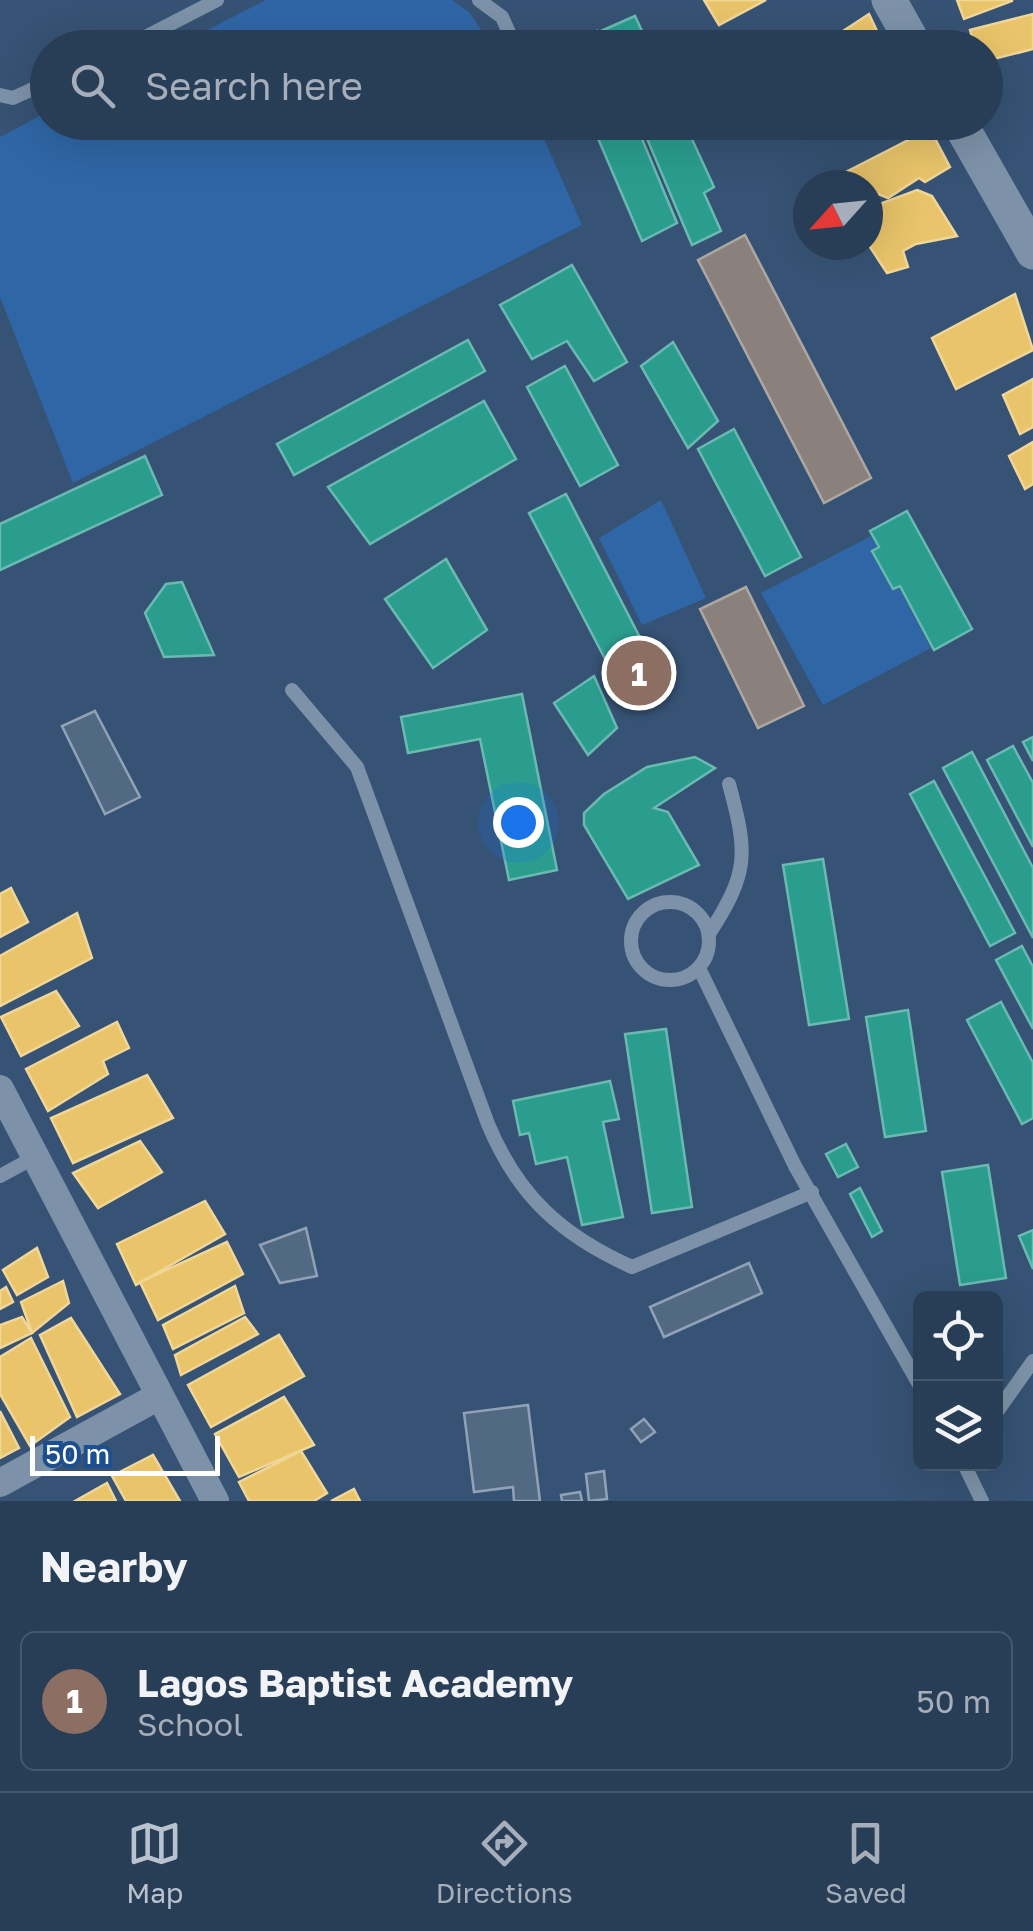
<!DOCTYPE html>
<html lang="en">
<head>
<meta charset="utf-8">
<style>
  body { margin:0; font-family:"Golos Text",sans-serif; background:#30455d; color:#f1f3f6 }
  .controls { position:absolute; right:30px; bottom:30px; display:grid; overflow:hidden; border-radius:15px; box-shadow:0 10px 40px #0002 }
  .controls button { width:90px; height:90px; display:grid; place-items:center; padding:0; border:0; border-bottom:2px solid #44576d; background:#283e57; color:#f1f3f6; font:50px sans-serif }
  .compass { position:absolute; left:793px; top:170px; width:90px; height:90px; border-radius:50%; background:#283e57; box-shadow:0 10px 40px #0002; rotate:243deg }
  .scale { position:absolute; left:30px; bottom:25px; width:190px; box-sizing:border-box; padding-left:10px; border:5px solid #fff; border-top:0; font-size:28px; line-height:35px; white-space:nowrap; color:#fff; -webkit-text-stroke:8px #1b4f8f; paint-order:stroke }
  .you { position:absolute; left:518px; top:822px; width:35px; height:35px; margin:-25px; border:8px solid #fff; border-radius:50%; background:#1a73e8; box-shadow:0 0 0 15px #1a73e833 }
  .badge { display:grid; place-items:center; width:65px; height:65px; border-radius:50%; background:#b9c2ce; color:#fff; font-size:32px; font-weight:700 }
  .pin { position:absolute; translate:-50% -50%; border:5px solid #fff; box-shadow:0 2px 10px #0006 }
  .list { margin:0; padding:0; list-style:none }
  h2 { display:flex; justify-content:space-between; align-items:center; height:130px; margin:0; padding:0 40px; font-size:42px }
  h2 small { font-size:32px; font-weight:400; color:#a5aeba }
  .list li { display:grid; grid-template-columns:65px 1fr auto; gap:30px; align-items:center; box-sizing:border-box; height:140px; margin:0 20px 20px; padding:0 20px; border:2px solid #44576d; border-radius:15px }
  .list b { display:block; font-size:38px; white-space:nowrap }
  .list p { margin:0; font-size:32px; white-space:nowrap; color:#a5aeba }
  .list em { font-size:32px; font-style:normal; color:#a5aeba }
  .icon { flex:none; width:55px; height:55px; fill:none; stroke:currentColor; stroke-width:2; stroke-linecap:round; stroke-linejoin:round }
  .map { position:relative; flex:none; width:1033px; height:1501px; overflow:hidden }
  .search { position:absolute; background:#283e57; box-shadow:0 10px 40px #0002; left:30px; right:30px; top:30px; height:110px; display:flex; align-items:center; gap:25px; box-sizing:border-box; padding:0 35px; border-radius:55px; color:#a5aeba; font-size:38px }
  .sheet { height:290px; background:#283e57 }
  nav { display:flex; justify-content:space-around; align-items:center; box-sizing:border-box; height:140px; border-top:2px solid #44576d; background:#283e57; font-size:28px; color:#a5aeba }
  nav a { display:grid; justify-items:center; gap:5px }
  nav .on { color:#b9c2ce }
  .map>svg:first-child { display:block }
</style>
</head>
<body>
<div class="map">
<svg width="1033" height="1501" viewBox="0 0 1033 1501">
  <rect width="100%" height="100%" fill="#365274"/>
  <!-- green -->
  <g fill="#2f66a5">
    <path d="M266 0H452L469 12 493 47H174Z"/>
    <path d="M47 112 48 122 537 123 582 225 73 483 0 297V137Z"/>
    <path d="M661 500 706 598 642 625 599 538Z"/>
    <path d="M871 536 877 546 871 550 892 590 899 587 931 648 823 705 761 593Z"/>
  </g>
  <!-- homes -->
  <g fill="#e9c46a" stroke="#f0d697" stroke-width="2.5">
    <path d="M704 0H766L719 25Z"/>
    <path d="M957 0H1012V1L964 19Z"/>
    <path d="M869 14 885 48H817Z"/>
    <path d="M1033 14V49L986 61V48H975L970 30Z"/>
    <path d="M930 129 950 167 925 182 919 178 888 198 868 190V185L836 177Z"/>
    <path d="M917 190 932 196 957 236 916 244 903 251 908 267 887 273 868 244V229L876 225 880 214 874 206Z"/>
    <path d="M1015 294 1033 350 956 389 932 338Z"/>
    <path d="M1033 379V427L1020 434 1003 395Z"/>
    <path d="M1033 442V484L1025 489 1009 456Z"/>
    <path d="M11 888 28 922 0 937V894Z"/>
    <path d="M77 913 92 958 0 1006V956Z"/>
    <path d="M56 991 79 1026 21 1056 1 1017Z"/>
    <path d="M117 1022 129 1048 103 1061 108 1074 48 1111 26 1069Z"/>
    <path d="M147 1075 173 1118 73 1163 51 1118Z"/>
    <path d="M140 1141 162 1172 98 1208 73 1173Z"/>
    <path d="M205 1201 225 1234 136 1285 117 1244Z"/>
    <path d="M227 1242 243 1274 158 1320 140 1282Z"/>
    <path d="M37 1248 48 1277 17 1295 3 1270Z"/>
    <path d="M63 1281 69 1303 32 1333 21 1302Z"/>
    <path d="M235 1286 244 1313 173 1349 163 1325Z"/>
    <path d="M6 1287 13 1302 0 1309V1291Z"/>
    <path d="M22 1317 32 1333 0 1348V1325Z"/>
    <path d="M245 1317 258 1334 181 1375 175 1355Z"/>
    <path d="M71 1318 120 1394 77 1417 40 1335Z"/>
    <path d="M279 1335 304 1376 211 1427 188 1385Z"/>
    <path d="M31 1338 70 1417 30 1446 0 1394V1357Z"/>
    <path d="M284 1397 314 1445 239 1477 215 1434Z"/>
    <path d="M0 1411 19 1448 0 1458Z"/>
    <path d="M301 1451 327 1493 314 1501H249L239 1482Z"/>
    <path d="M153 1455 180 1501H126L112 1476Z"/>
    <path d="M107 1483 116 1501H75Z"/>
    <path d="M354 1489 360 1501H331Z"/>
  </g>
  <!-- schools -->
  <g fill="#2a9d8f" stroke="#6abab1" stroke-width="2.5">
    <path d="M635 16 650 48H608L601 31Z"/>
    <path d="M597 31 604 48H559L558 47Z"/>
    <path d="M591 122H635L677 223 642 241Z"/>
    <path d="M640 122H684L714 187 704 193 721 231 692 245Z"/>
    <path d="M572 265 627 362 594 381 567 341 532 359 500 305Z"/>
    <path d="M468 340 485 371 294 475 277 444Z"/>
    <path d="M673 342 718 421 688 448 641 366Z"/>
    <path d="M565 366 618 465 580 486 527 387Z"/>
    <path d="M484 401 516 459 370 544 328 487Z"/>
    <path d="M734 429 801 557 765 576 698 449Z"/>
    <path d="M145 456 162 495 0 570V524Z"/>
    <path d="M566 494 650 657 614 676 529 513Z"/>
    <path d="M907 511 972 629 934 650 900 586 893 589 872 551 879 547 870 531Z"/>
    <path d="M446 559 487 630 433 668 385 599Z"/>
    <path d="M182 582 214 655 164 657 145 613 166 584Z"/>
    <path d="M594 676 617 728 588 755 554 703Z"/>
    <path d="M522 694 557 870 509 880 480 739 408 753 401 717Z"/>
    <path d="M1033 737V761L1023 742Z"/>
    <path d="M1013 746 1033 783V847L987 760Z"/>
    <path d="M972 752 1033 868V938L943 768Z"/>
    <path d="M695 757 715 768 654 808 668 812 699 865 628 899 584 825V813L604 794 647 767Z"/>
    <path d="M934 781 1015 933 990 946 910 794Z"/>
    <path d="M823 859 849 1019 809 1025 783 865Z"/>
    <path d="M1022 946 1033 967V1029L996 960Z"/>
    <path d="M1001 1002 1033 1063V1118L1022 1124 967 1020Z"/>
    <path d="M908 1010 926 1131 885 1137 866 1017Z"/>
    <path d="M666 1029 692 1207 652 1213 625 1034Z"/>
    <path d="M610 1081 619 1119 603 1122 623 1217 582 1225 567 1157 536 1164 529 1133 520 1135 513 1101Z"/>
    <path d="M846 1144 858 1167 838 1177 826 1154Z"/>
    <path d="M988 1165 1006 1278 960 1285 942 1172Z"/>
    <path d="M860 1188 882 1231 872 1237 850 1194Z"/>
    <path d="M1033 1230V1269L1019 1236Z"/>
  </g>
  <!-- industry -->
  <g fill="#8a817c" stroke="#ada7a3" stroke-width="2.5">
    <path d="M745 235 871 478 824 503 698 260Z"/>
    <path d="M746 587 804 706 758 728 700 609Z"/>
  </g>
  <!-- building -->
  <g fill="#526984" stroke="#92a2b6" stroke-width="2.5">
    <path d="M95 711 140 797 105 814 62 726Z"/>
    <path d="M306 1228 317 1276 280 1283 260 1245Z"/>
    <path d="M749 1263 762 1293 664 1337 650 1307Z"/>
    <path d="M528 1405 540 1501H514L513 1487 474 1492 464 1413Z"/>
    <path d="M644 1419 655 1432 641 1442 631 1429Z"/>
    <path d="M604 1471 607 1499 589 1501 586 1474Z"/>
    <path d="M580 1492 582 1501H562L561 1495Z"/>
  </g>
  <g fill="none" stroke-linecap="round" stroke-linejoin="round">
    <!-- service -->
    <g stroke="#7d92a8" stroke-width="14">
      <path d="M479 0 502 17 516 48"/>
      <path d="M124 48 217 0"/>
      <path d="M0 95 13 98 48 82"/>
      <path d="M552 122 554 127"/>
      <path d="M292 690 357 767 488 1124C518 1196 561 1235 632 1267L812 1192"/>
      <circle cx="670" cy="941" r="39"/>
      <path d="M709 934C749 872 748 854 729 784"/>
      <path d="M699 968 795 1166 920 1386"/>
      <path d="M0 1176 35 1157"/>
      <path d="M996 1413 1033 1361"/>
      <path d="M964 1464 982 1501"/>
    </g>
    <!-- minor -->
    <g stroke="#7d92a8" stroke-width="28">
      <path d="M0 1089 215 1501"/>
      <path d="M0 1483 159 1396"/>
    </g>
    <!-- tertiary -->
    <g stroke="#7d92a8" stroke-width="35">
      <path d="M889 0 916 48"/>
      <path d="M959 122 1033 252"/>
    </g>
  </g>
</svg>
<div class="controls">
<button><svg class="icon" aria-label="locate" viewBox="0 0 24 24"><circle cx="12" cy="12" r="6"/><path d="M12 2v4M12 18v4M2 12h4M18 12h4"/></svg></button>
<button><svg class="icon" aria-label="layers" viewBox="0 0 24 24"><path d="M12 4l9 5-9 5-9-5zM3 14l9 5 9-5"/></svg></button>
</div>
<svg class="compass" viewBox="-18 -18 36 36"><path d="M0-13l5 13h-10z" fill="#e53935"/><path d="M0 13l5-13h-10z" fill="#a5aeba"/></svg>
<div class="scale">50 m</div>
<div class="you"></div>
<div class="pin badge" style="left:639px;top:673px;background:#8d6e63">1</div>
<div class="search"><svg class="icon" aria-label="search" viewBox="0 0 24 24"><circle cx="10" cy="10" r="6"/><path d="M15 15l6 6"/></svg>Search here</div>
</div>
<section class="sheet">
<h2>Nearby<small></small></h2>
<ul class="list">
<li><span class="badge" style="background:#8d6e63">1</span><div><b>Lagos Baptist Academy</b><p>School</p></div><em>50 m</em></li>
</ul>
</section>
<nav>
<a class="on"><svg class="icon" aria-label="map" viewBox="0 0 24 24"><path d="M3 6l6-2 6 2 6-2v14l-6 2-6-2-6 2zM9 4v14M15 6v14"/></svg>Map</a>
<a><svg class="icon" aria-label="directions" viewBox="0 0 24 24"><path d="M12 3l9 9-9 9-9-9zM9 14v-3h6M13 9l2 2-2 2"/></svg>Directions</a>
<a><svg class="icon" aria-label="saved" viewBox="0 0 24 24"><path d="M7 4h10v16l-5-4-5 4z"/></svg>Saved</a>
</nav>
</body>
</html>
